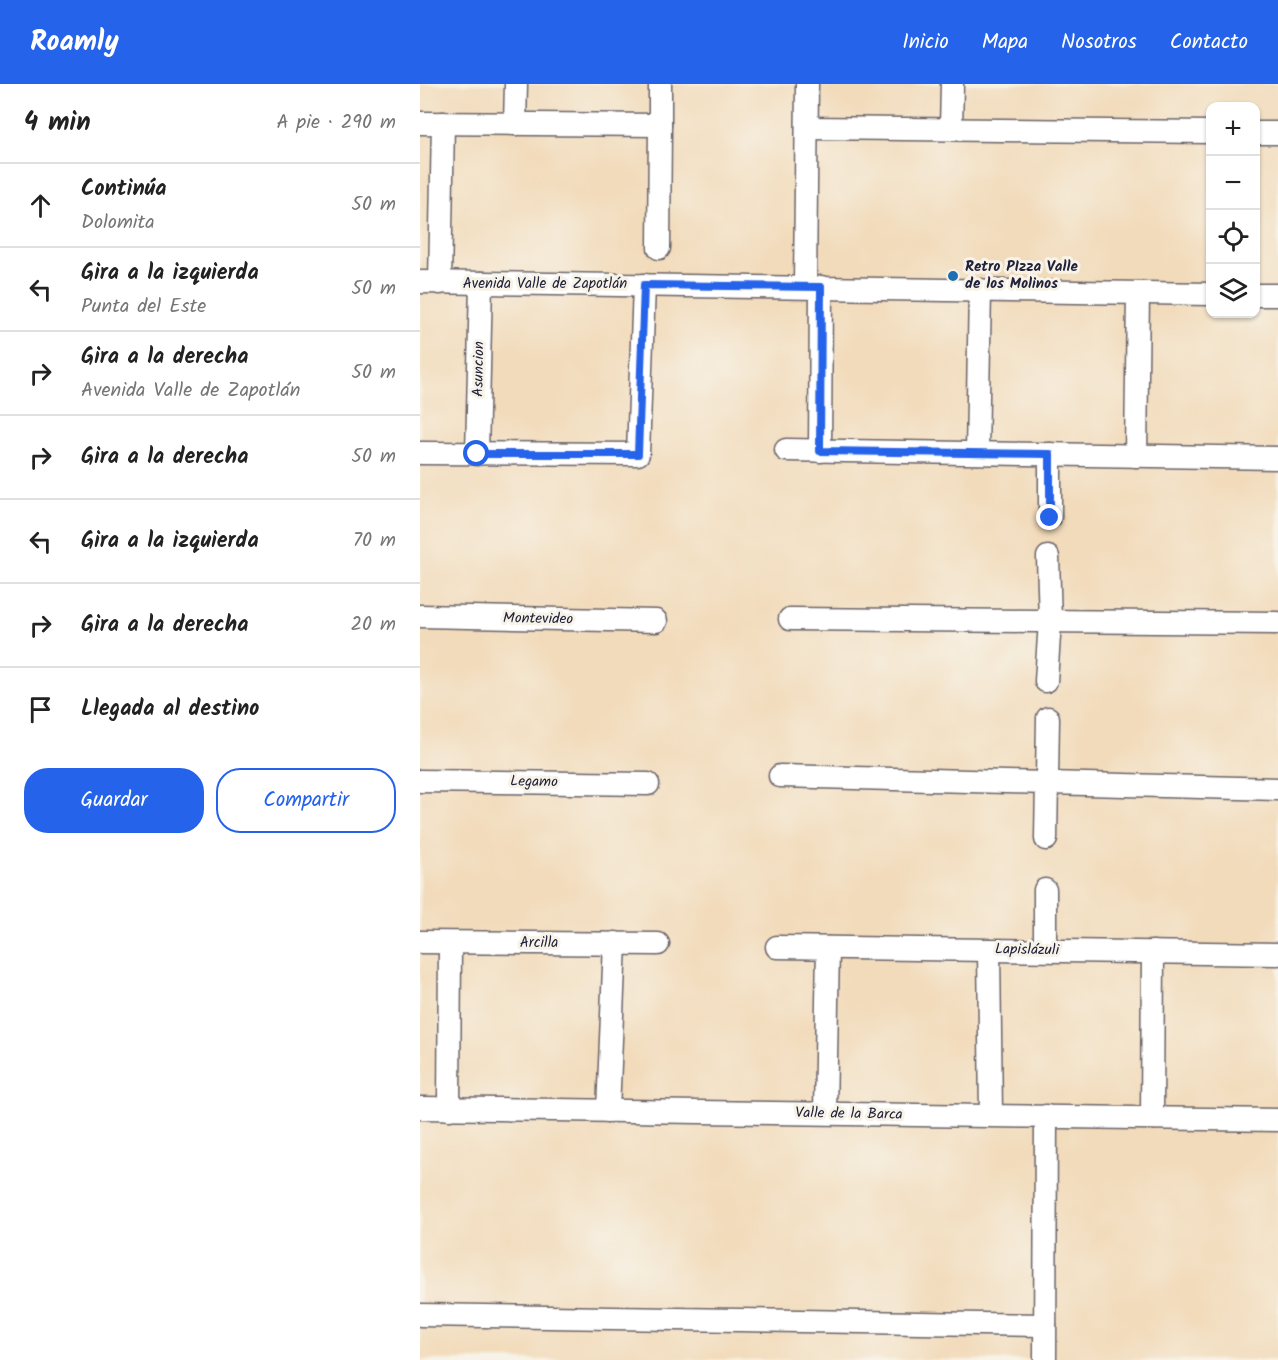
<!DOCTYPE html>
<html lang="es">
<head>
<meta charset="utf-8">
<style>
  body { margin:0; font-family:Kalam,sans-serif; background:#f6f6f6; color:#222 }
  .controls { position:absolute; right:18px; top:18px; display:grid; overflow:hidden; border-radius:12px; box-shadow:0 2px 4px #0004 }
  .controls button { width:54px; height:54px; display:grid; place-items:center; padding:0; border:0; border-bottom:2px solid #e0e0e0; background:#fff; color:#222; font:30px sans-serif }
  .stop { position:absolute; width:18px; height:18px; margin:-14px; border:4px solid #2563eb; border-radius:50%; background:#fff }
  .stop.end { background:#2563eb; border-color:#fff; box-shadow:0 2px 6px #0008 }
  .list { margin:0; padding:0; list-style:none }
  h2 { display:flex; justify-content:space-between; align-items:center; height:78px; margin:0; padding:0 24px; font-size:26px }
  h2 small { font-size:20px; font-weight:400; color:#767676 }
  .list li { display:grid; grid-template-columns:39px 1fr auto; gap:18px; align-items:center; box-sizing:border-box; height:84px; padding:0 24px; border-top:2px solid #e0e0e0 }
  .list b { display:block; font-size:22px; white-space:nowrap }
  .list p { margin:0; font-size:20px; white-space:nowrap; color:#767676 }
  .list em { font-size:20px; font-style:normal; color:#767676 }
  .actions { display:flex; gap:12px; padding:18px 24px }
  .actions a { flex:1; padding:14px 0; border:2px solid #2563eb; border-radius:24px; text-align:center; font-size:21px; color:#2563eb }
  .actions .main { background:#2563eb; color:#fff }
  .icon { flex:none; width:33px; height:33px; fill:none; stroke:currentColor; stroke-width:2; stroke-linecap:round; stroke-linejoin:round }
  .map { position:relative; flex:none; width:858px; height:1276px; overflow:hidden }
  header { display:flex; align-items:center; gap:36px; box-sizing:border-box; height:84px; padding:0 30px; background:#2563eb; color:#fff }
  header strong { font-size:28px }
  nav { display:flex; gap:33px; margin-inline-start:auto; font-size:21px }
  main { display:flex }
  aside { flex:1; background:#fff }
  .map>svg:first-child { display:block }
</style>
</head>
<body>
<header>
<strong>Roamly</strong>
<nav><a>Inicio</a><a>Mapa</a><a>Nosotros</a><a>Contacto</a></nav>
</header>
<main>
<aside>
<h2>4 min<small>A pie · 290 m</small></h2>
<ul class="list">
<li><svg class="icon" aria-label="ahead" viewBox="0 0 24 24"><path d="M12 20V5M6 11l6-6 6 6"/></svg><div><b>Continúa</b><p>Dolomita</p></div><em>50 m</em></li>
<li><svg class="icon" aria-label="left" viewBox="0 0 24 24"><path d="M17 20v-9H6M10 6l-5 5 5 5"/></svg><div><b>Gira a la izquierda</b><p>Punta del Este</p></div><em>50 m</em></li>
<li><svg class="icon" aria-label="right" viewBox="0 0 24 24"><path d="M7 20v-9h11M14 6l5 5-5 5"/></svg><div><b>Gira a la derecha</b><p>Avenida Valle de Zapotlán</p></div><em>50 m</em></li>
<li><svg class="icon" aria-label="right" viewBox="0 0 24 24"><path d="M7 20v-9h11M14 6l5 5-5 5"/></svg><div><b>Gira a la derecha</b></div><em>50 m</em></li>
<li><svg class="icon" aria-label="left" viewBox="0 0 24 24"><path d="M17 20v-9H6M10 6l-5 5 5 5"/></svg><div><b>Gira a la izquierda</b></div><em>70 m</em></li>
<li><svg class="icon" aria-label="right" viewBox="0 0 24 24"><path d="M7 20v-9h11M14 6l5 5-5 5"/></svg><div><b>Gira a la derecha</b></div><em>20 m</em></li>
<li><svg class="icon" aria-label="arrive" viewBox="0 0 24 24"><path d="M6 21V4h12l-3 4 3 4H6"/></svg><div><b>Llegada al destino</b></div></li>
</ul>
<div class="actions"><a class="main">Guardar</a><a>Compartir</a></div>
</aside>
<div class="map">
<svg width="858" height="1276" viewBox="0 0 858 1276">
  <rect width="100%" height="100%" fill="#f7f3e8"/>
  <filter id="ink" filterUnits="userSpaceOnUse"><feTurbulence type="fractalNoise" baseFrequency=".0167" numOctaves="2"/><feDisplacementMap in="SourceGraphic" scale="12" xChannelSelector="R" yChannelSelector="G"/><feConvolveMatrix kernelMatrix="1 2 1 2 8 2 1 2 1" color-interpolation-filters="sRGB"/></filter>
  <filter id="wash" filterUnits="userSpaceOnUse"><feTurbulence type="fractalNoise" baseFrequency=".008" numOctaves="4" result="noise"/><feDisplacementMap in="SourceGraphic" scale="24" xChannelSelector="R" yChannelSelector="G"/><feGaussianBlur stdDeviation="1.35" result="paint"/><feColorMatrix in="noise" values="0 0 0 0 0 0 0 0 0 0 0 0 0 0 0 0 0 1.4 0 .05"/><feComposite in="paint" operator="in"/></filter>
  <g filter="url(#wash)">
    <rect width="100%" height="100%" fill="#f2dbbb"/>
  </g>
  <g filter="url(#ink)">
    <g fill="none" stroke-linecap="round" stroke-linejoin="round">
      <!-- street casing -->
      <g stroke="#6b6368" stroke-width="25">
        <g id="street">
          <path d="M0 39 240 41V0"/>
          <path d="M95 40 96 0"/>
          <path d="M387 44 790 48"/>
          <path d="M531 45 532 0"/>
          <path d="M836 49H858"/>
          <path d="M239 164 240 41"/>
          <path d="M0 198 790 210"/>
          <path d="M20 199 23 39"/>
          <path d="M385 203 387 0"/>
          <path d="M836 211H858"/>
          <path d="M366 366 858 374"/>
          <path d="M400 367 401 203"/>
          <path d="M0 369 218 370 224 201"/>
          <path d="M557 369 560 206"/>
          <path d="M57 370 61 199"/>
          <path d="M716 372 718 209"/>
          <path d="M630 433V370"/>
          <path d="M0 532 236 537"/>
          <path d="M370 535 858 539"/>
          <path d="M626 597 630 537 628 473"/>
          <path d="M360 692 858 705"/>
          <path d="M0 697 228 700"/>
          <path d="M626 755 628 634"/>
          <path d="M0 858 238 860"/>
          <path d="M357 863 858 870"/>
          <path d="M569 866 571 1031"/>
          <path d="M625 866V806"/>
          <path d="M0 1024 858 1036"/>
          <path d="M29 1025 30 859"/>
          <path d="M188 1027 195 859"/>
          <path d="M405 1029 408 864"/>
          <path d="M732 1034 733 868"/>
          <path d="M0 1231 625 1241"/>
          <path d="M625 1276 626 1032"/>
        </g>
      </g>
      <!-- street -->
      <use href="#street" stroke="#fff" stroke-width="22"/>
    </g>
  </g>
  <g fill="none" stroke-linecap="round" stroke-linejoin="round" filter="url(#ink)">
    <!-- route -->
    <path stroke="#2563eb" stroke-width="8" d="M57 370H218L224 201 401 203 400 367 630 370V434"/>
  </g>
  <!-- markers -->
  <circle fill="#1f6fb2" stroke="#f7f3e8" stroke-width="2" cx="533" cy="192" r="6"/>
  <g text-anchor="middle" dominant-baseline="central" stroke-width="6" stroke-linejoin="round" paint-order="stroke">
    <!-- poi labels -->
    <g font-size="15" font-weight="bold" fill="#22223b" stroke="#f7f3e8" text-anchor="start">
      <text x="545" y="183">Retro PIzza Valle<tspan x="545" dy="17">de los Molinos</tspan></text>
    </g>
    <!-- street labels -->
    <g font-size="15" fill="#22223b" stroke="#f7f3e8">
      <text x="125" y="200">Avenida Valle de Zapotlán</text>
      <text transform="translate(59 285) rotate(-89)">Asuncion</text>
      <text transform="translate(118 535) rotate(1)">Montevideo</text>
      <text transform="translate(114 698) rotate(1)">Legamo</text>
      <text x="119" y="859">Arcilla</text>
      <text transform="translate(607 866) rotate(1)">Lapislázuli</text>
      <text transform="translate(429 1030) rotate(1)">Valle de la Barca</text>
    </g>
  </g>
</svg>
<div class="controls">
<button>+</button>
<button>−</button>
<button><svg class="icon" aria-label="locate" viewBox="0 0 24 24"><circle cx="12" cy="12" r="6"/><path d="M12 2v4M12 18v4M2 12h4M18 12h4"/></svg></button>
<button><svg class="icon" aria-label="layers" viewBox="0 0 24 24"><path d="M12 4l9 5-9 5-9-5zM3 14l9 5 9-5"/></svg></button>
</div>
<div class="stop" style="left:57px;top:370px"></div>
<div class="stop end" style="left:630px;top:434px"></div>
</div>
</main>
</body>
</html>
